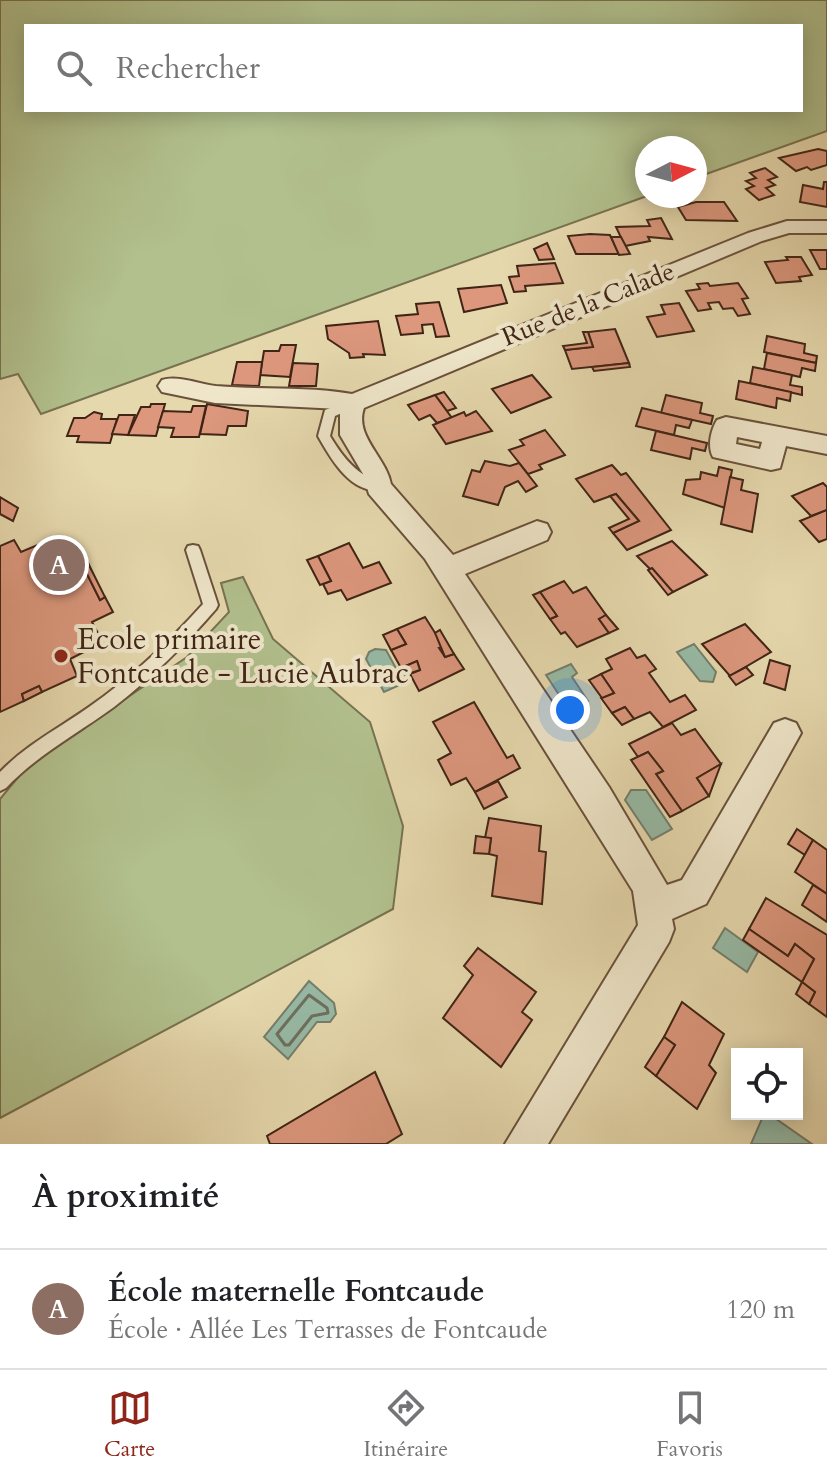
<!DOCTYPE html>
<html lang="fr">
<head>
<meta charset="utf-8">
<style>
  body { margin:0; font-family:Cardo,serif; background:#f2f2f2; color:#202124 }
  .controls { position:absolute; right:24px; bottom:24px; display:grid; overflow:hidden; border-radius:0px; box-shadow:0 4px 20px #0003 }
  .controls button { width:72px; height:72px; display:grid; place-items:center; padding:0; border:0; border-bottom:2px solid #e0e0e0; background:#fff; color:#202124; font:40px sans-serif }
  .compass { position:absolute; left:635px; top:136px; width:72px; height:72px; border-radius:50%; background:#fff; box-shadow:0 4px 20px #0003; rotate:84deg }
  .you { position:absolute; left:570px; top:710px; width:28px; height:28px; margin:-20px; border:6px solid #fff; border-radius:50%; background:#1a73e8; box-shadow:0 0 0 12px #1a73e833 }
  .badge { display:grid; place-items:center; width:52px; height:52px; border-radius:50%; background:#8f2418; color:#fff; font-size:26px; font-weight:700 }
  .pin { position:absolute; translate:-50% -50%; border:4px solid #fff; box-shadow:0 2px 8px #0006 }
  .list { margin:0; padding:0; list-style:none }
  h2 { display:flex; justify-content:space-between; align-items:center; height:104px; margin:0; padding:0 32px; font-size:34px }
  h2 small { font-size:26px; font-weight:400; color:#757577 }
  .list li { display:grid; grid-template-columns:52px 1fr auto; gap:24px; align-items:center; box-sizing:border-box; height:120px; padding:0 32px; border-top:2px solid #e0e0e0 }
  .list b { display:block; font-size:30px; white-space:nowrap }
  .list p { margin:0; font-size:26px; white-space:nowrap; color:#757577 }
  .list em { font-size:26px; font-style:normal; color:#757577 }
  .icon { flex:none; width:44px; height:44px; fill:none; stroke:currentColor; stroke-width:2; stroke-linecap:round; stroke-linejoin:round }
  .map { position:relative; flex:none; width:827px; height:1144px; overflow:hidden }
  .search { position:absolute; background:#fff; box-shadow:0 4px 20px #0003; left:24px; right:24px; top:24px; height:88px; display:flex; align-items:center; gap:20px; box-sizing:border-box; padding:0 28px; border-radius:0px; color:#757577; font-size:30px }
  .sheet { height:224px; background:#fff }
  nav { display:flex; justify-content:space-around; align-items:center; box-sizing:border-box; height:112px; border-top:2px solid #e0e0e0; background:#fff; font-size:22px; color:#757577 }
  nav a { display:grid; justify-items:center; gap:4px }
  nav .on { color:#8f2418 }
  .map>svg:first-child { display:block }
</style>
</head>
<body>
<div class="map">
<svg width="827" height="1144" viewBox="0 0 827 1144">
  <rect width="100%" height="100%" fill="#e6d8ad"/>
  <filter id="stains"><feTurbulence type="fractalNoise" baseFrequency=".0025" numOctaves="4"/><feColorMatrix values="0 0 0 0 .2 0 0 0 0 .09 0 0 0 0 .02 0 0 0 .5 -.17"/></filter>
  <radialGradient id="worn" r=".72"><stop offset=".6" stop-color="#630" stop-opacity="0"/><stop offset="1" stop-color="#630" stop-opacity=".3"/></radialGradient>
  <!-- green -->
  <g fill="#b1c08d" stroke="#787251" stroke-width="2" fill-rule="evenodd">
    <path d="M0 0H827V131L695 178V148H647V196L41 414 18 374 0 379ZM26 26H801V110H26Z"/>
    <path d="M243 577 273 639 370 722 403 826 393 909 0 1118V799L29 764 187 657 229 612 221 583Z"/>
  </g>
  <!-- water -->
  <g fill="#97baa6" stroke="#747e6c" stroke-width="2">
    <path d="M694 644 716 672 713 682 700 681 677 652Z"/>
    <path d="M375 649 386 650 404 683 384 692 366 659 369 652Z"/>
    <path d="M571 664 577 673 572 677 588 701 569 710 546 675Z"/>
    <path d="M631 790H646L672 829 652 840 625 800Z"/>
    <path d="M725 928 758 952 747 972 713 948Z"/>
    <path d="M309 981 334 1003 336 1014 330 1022H317L288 1059 264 1037Z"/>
    <path d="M764 1114H769L812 1144H751Z"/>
  </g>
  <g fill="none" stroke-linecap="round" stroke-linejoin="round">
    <!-- shore -->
    <path stroke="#6c6f5e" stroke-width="3" d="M309 995 327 1008 328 1013 312 1016 289 1045H285L277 1034Z"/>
  </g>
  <!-- building -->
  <g fill="#dc977d" stroke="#402415" stroke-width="2">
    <path d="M818 149 827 151V165L811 170 807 167 796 171 779 158Z"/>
    <path d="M765 168 777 177 768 180 775 185 766 188 774 195 759 200 746 189 754 186 746 181 756 178 750 173Z"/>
    <path d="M824 182H827V207L800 202 803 185 823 189Z"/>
    <path d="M696 202H724L737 221 686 220 678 207Z"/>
    <path d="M661 218 672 239 648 237 650 241 625 246 616 227 650 226 647 220Z"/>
    <path d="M590 234 610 235 619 254H576L568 236Z"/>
    <path d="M611 237H621L630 254 619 255Z"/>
    <path d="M547 243 554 259 539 260 534 249Z"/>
    <path d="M810 250H827V269H820Z"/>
    <path d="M786 257H801L812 275 799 277 801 281 776 283 765 262 788 260Z"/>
    <path d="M555 263 563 283 525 286 526 291 514 292 509 277 519 276 517 266Z"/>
    <path d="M708 283 710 286 738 283 748 298 742 299 750 314 738 316 733 308 723 309 719 302 708 303 711 309 698 311 686 291 700 289 697 284Z"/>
    <path d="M501 285 507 303 464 312 458 289Z"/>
    <path d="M439 302 449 336 436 337 433 324 422 325 423 333 401 335 396 316 418 314 416 304Z"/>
    <path d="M679 303 694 331 657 337 647 317 665 314 661 305Z"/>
    <path d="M378 321 385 355 363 354 364 357 350 358 349 353 328 339 326 326Z"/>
    <path d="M615 329 629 363 572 369 565 350 593 347 588 332Z"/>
    <path d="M583 332H588L593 347 565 350 563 346 587 343Z"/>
    <path d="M767 336 805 344 804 353 817 356 816 363 764 352Z"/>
    <path d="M281 345H296L290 377 260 375 264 351H279Z"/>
    <path d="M767 353 816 363 815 371 802 368 800 377 764 369Z"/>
    <path d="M237 362H262L259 386 232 385Z"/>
    <path d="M293 363 318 364 316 386H289Z"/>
    <path d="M629 363 630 367 594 371 592 367Z"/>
    <path d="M753 367 792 375 790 385 802 387V395L750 383Z"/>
    <path d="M532 375 551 397 511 413 492 389Z"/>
    <path d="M739 381 791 392 790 401 777 398 776 408 736 399Z"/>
    <path d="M444 392 456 408 447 411 435 395Z"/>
    <path d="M435 395 452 418 437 423 430 415 419 420 408 405Z"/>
    <path d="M666 395 702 403 700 413 713 416 711 424 661 413Z"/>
    <path d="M151 404H165L156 436 128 435 141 407H150Z"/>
    <path d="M207 404 248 411 246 426H228L226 435 200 434Z"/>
    <path d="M193 406H206L199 437H171L174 428 158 427 163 411 191 412Z"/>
    <path d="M642 408 692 420 689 428 676 425 674 435 636 426Z"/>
    <path d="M476 411 492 431 446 444 433 425 464 412 466 416Z"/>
    <path d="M94 412 102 414 101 419H117L110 443 77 442 79 436H67L74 418H85Z"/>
    <path d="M119 415H135L128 435 112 434Z"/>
    <path d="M545 430 565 455 539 465 542 469 528 474 509 450 524 445 520 440Z"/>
    <path d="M656 431 707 443 705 451 692 448 690 459 651 450Z"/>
    <path d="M485 461 510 466 519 463 537 486 526 492 518 481 505 487 498 505 463 496 472 470 480 472Z"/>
    <path d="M612 465 621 475 626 473 671 530 627 550 613 533 639 521 616 494 594 502 576 479Z"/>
    <path d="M719 467 732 470 725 508 683 494 686 480 700 479 701 472 717 476Z"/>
    <path d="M730 477 743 480 741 490 758 494 752 532 721 524Z"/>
    <path d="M823 483 827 487V510L811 516 792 496Z"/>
    <path d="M616 494 639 521 613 533 609 528 629 519 610 496Z"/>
    <path d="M0 497 18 508 13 521 0 514Z"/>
    <path d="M827 510V539L819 542 800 521Z"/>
    <path d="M14 540 21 552 40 544 56 547 63 560 82 552 89 565 84 568 100 600 105 597 113 612 92 622 99 635 90 649 70 659 77 676 42 692 39 686 22 694 24 701 0 712V546Z"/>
    <path d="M672 541 707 575 673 592 637 556Z"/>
    <path d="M349 543 363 568 379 562 391 583 347 600 341 590 328 594 323 584 331 581 318 556Z"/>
    <path d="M318 556 331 581 320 585 307 560Z"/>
    <path d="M89 565 105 597 100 600 84 568Z"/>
    <path d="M652 568 673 592 668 595 648 570Z"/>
    <path d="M564 581 573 593 586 587 606 615 599 619 609 633 577 647 565 632 561 634 550 619 557 616 540 592Z"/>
    <path d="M540 592 557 616 550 619 533 595Z"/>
    <path d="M606 615 618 629 609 633 599 619Z"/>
    <path d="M425 617 444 647 439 648 445 657 454 654 464 669 419 691 410 674 420 670 417 661 401 668 391 650 406 644 397 629Z"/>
    <path d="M745 624 771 652 730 676 702 644Z"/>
    <path d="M397 629 406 644 391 650 383 635Z"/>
    <path d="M440 630 454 654 445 657 435 633Z"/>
    <path d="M630 648 637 658 645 655 656 669 649 673 670 702 685 695 696 710 663 727 650 712 634 719 625 707 612 713 601 698 614 693 601 674 612 669 606 659Z"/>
    <path d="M770 660 790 666 785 690 764 683Z"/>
    <path d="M417 661 420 670 405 675 401 668Z"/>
    <path d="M746 667 753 675 736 685 729 676Z"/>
    <path d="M601 674 614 693 602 698 589 680Z"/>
    <path d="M39 686 42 692 24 701 22 694Z"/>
    <path d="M474 702 507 758 513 755 520 768 475 792 466 778 451 785 438 760 451 753 433 722Z"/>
    <path d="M625 707 634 719 622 725 612 713Z"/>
    <path d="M672 723 681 735 695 729 721 764 697 778 709 796 682 811 656 774 663 771 648 752 638 757 629 744Z"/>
    <path d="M648 752 663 771 656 774 682 811 670 817 631 760Z"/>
    <path d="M721 764 709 796 697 778Z"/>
    <path d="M498 781 507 797 484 809 475 792Z"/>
    <path d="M489 818 541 826 539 851 546 852 542 904 492 896 497 856 489 854 491 838H485Z"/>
    <path d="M797 829 813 840 805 855 788 844Z"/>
    <path d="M476 836 491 838 489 854 474 853Z"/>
    <path d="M813 840 827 850V894L795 872Z"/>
    <path d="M813 885 827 894V922L802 905Z"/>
    <path d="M766 898 827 935V1017L809 1004 815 992 802 982 814 959 795 944 788 956 749 929Z"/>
    <path d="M749 929 788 956 795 944 814 959 802 982 743 940Z"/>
    <path d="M478 948 536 992 522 1012 532 1020 501 1067 443 1018 473 975 464 966Z"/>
    <path d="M802 982 815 992 809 1004 796 994Z"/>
    <path d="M682 1002 724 1034 709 1065 716 1073 697 1109 656 1076 675 1045 664 1037Z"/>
    <path d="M664 1037 675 1045 656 1076 645 1067Z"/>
    <path d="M375 1072 402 1134 386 1144H270L267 1136Z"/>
  </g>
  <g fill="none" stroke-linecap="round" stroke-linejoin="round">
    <!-- service casing -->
    <g stroke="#6a513b" stroke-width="4">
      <g id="service">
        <path d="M354 399 358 400 360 403 358 406 335 416 330 436C344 459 357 475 383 484L385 487 383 490C351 495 331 459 318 436L325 410Z"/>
        <path d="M193 545 198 546 200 550 218 605 216 609C185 645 151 678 114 707 77 734 37 755 6 788L0 791V772C26 745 59 728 89 707 132 677 169 642 203 604L186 550 188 546Z"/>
      </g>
    </g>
    <!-- minor casing -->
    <g stroke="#6a513b" stroke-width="4">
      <g id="minor">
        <path d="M787 221H827V233H789L762 241 364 408C354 436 386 457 391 484L453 555 537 521 547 524 551 532 547 540 465 574 609 787 667 885 682 880 774 723 785 719 796 723 801 733 706 904 672 919 674 929 669 942 548 1144H505L638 925 633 891 425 559 369 494 363 474 340 435V409L215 403 162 392 158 386 162 380C178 375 199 384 216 386 262 390 307 386 352 394L748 233Z"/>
        <path d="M726 417 827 436V454L786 446 780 468 771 470 713 457C707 446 711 430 717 420ZM737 437 762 442 760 449 736 444Z"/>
      </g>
    </g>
    <!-- service -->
    <use href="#service" fill="#efe6ca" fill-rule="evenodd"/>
    <!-- minor -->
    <use href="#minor" fill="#efe6ca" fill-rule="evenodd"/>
  </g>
  <!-- markers -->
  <circle fill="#8f2418" stroke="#efe6ca" stroke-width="3" cx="61" cy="656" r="8"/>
  <g text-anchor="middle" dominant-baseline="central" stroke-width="8" stroke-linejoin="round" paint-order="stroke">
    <!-- far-street labels -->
    <g font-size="26" fill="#402415" stroke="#efe6ca">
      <text transform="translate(588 304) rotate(-22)">Rue de la Calade</text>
    </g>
    <!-- poi labels -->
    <g font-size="30" fill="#402415" stroke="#efe6ca" text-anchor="start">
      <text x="77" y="639">Ecole primaire<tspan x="77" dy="34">Fontcaude - Lucie Aubrac</tspan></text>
    </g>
  </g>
  <rect width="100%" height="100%" filter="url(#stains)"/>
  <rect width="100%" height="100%" fill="url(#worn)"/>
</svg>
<div class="controls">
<button><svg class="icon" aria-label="locate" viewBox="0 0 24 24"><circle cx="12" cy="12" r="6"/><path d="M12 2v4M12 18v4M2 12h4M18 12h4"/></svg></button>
</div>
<svg class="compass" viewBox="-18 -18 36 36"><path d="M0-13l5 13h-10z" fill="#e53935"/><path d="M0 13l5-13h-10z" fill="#757577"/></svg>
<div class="you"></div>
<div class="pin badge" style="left:59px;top:565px;background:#8d6e63">A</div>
<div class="search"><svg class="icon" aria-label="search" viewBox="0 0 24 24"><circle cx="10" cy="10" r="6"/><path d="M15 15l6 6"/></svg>Rechercher</div>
</div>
<section class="sheet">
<h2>À proximité<small></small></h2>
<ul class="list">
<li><span class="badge" style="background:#8d6e63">A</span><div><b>École maternelle Fontcaude</b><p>École · Allée Les Terrasses de Fontcaude</p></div><em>120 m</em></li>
</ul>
</section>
<nav>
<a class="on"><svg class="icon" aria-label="map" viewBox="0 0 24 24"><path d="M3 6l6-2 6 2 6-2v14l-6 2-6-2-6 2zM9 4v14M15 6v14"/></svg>Carte</a>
<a><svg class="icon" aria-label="directions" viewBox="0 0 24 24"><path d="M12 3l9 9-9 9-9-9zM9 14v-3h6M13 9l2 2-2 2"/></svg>Itinéraire</a>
<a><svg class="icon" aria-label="saved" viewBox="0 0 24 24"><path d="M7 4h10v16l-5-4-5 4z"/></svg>Favoris</a>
</nav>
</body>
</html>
